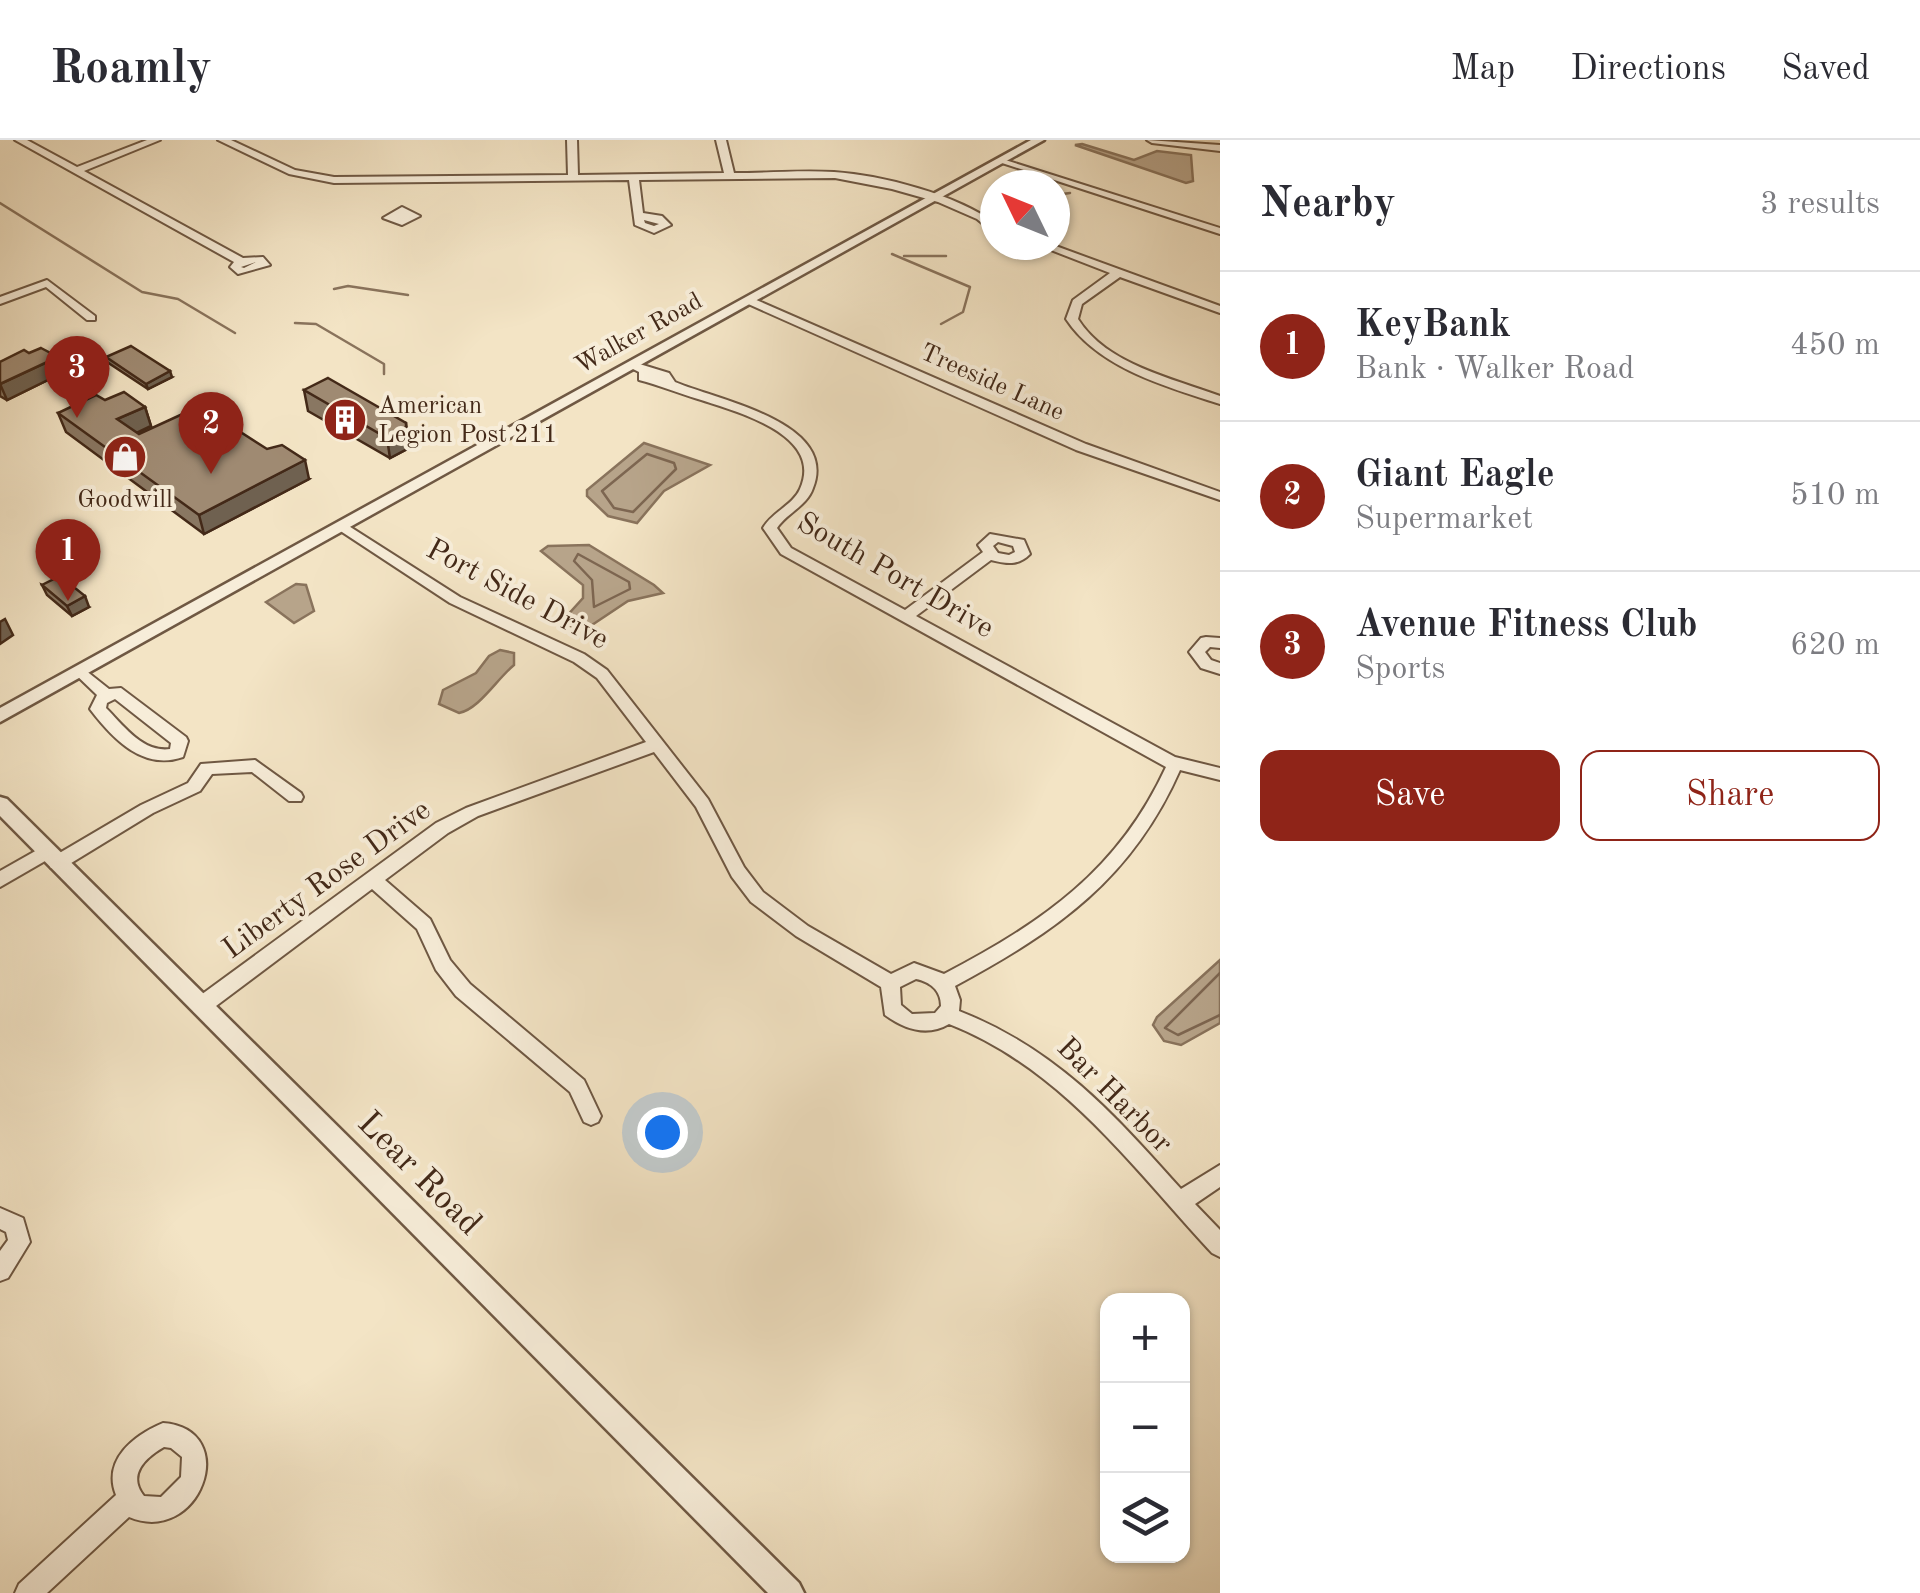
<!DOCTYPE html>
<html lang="en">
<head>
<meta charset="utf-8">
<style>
  body { margin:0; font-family:"Old Standard TT",serif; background:#f2f2f3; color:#2b2b33 }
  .controls { position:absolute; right:30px; bottom:30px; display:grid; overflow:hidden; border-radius:20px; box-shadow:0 2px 8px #0004 }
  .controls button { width:90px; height:90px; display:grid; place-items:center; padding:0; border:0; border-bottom:2px solid #e1e1e2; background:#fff; color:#2b2b33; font:50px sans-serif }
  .compass { position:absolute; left:980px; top:30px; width:90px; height:90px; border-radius:50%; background:#fff; box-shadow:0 2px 8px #0004; rotate:313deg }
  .you { position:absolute; left:662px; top:992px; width:35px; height:35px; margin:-25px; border:8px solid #fff; border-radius:50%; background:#1a73e8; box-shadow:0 0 0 15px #1a73e833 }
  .badge { display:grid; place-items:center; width:65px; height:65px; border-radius:50%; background:#8f2418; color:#fff; font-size:32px; font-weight:700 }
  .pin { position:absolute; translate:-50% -82px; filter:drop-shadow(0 2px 5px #0008) }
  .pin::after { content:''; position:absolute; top:52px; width:35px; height:30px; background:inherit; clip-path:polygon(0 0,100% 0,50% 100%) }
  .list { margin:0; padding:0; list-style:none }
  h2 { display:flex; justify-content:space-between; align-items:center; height:130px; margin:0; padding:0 40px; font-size:42px }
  h2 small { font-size:32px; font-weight:400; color:#7c7c81 }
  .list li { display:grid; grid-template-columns:65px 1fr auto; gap:30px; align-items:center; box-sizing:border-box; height:150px; padding:0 40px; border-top:2px solid #e1e1e2 }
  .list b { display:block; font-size:38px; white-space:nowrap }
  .list p { margin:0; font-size:32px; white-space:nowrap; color:#7c7c81 }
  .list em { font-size:32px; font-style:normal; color:#7c7c81 }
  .actions { display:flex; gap:20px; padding:30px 40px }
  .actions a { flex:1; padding:22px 0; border:2px solid #8f2418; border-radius:20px; text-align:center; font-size:35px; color:#8f2418 }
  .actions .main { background:#8f2418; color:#fff }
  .icon { flex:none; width:55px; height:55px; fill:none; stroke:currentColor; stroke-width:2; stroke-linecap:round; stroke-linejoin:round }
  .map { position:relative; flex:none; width:1220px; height:1453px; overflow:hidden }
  header { display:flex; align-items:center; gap:60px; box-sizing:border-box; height:140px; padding:0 50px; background:#fff; border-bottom:2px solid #e1e1e2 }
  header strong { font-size:48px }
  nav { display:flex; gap:55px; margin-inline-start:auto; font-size:35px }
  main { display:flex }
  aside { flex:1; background:#fff }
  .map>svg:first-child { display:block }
</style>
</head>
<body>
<header>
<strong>Roamly</strong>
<nav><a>Map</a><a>Directions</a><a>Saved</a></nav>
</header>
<main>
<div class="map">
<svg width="1220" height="1453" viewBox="0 0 1220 1453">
  <rect width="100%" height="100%" fill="#f3e4c5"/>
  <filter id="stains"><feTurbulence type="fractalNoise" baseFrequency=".002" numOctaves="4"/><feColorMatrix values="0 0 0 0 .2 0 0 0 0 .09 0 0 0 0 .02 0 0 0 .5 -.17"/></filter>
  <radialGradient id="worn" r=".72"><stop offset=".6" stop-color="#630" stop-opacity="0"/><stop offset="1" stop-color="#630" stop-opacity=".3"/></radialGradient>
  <!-- water -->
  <g fill="#b7a48a" stroke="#89735c" stroke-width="2.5">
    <path d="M1082 4 1134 20 1157 11 1191 15 1193 41 1186 43 1075 5Z"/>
    <path d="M644 303 710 325 664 351 637 383 608 376 587 356V350Z"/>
    <path d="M589 405 654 445 663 453 628 461 586 489 565 485V478L583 458V445L541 411 548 406Z"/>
    <path d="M296 444 306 445 314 471 294 483 266 462Z"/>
    <path d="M500 510 514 513V525C496 540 479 569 459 573L439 564 443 550 476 533 489 516Z"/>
    <path d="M1220 820V883L1181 905 1164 901 1153 885 1157 877Z"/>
  </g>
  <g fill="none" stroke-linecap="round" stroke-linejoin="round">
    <!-- shore -->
    <g stroke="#7d6651" stroke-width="2.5">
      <path d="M647 314 674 323 676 329 633 372 614 368 602 351Z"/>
      <path d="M578 414 629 442 630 449 594 467 592 440 574 421Z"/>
      <path d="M1220 833 1165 888 1178 895 1220 875"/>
    </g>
    <!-- stream -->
    <g stroke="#89735c" stroke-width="2.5">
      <path d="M1004 43 1012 45"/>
      <path d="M1055 55 1070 53"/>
      <path d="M0 63 142 152 178 159 235 193"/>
      <path d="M892 114 970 147 963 172 941 184"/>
      <path d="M904 116H946"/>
      <path d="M334 149 348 146 408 155"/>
      <path d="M295 183 316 184 384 224V234"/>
    </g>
    <!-- minor casing -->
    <g stroke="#6f5843" stroke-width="4">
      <g id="minor">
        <path d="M15 0H27L77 27 147 0H160L84 31 243 118 263 117 270 125 238 134 230 127 234 122ZM256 122 244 128 241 127Z"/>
        <path d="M218 0H231L295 30 334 37 568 35 567 0H577L578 35 724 33 716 0H726L734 33C767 33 801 30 834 32 882 35 957 55 995 83V88H988L977 79 938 62 892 49 835 38 639 40 643 73 662 76 671 85 654 93 635 85 629 40 334 43 289 34ZM644 80 659 84 654 86 645 83Z"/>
        <path d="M1147 0 1220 5V11L1152 3Z"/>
        <path d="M999 18 1220 88V94L999 22Z"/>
        <path d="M402 67 420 76 402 85 383 78Z"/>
        <path d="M1038 105H1053L1220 166V173L1120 137 1082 164 1078 179C1107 225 1172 238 1220 256V264C1167 247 1098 228 1066 179L1073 160 1110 133Z"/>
        <path d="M47 140 95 176V180H87L46 147 0 164V157Z"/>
        <path d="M746 159H754L1086 304 1220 352V360L1076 310 746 163Z"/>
        <path d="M633 222 669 233 675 242C717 260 839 282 813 348 807 366 787 373 777 388L791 408 905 470 983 412 978 405 990 394 1024 400 1030 414C1018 426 1007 424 991 420L916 476 1175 617 1220 628V640L1180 630C1132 739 1057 791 955 846L960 860 959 871C1056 909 1113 973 1181 1049L1220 1025V1047L1195 1064 1220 1090V1117L1212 1113C1133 1028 1062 928 949 884 927 897 904 889 885 875L881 847 796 796 751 762 732 737 696 667 654 612 478 676 448 693 385 740 430 779 450 820 470 844 584 940 601 976 598 982 591 985 584 982 570 952 456 856 436 830 417 789 372 749 208 872 201 874 194 872 191 866 194 860 436 683 466 668 646 602 597 538 574 522 450 463 339 390V384L344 383 460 457 584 514 607 530 708 659 744 727 763 752 808 786 891 834 914 823 944 834C1043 782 1118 731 1166 627L781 414 763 388C772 372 793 365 800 349 825 294 734 271 698 259 678 253 659 245 639 240V232L627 226ZM998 402 1013 406 1015 412 1009 415 998 413 993 406ZM916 839C930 842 941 850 941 866L935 873 912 874 901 865 900 847Z"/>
        <path d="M1206 497 1220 498V508L1210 507 1205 512 1211 520 1220 523V534L1201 528 1189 512 1201 498Z"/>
        <path d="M80 526 109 549 121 548 186 597 188 601 183 617C143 631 113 599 90 569L97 555 72 531ZM115 559 171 603 170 609C143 613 123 585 106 568L107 563Z"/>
        <path d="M255 620 301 653 303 657 301 661H289L252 632 212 634 200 651 153 673 63 728H51L48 723 51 718 141 665 188 643 201 624Z"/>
        <path d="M46 705 52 707 55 712 52 717 0 747V731Z"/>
        <path d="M0 1068 23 1078 30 1102 8 1138 0 1141V1111L8 1100 6 1092 0 1089Z"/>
        <path d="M163 1283C243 1289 200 1407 129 1377L47 1453H15L19 1444 116 1355C102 1320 134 1295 163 1283ZM164 1307 171 1308 182 1317 181 1337 161 1357 144 1356C127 1335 145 1318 164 1307Z"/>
      </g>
    </g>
    <!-- tertiary casing -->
    <g stroke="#6f5843" stroke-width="5">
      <g id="tertiary">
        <path d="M1031 0H1044L0 582V568Z"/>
        <path d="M0 657 7 659 799 1443 804 1453H768L0 676Z"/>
      </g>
    </g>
    <!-- minor -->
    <use href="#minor" fill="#f7edd9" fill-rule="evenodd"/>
    <!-- tertiary -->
    <use href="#tertiary" fill="#f7edd9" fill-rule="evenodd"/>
  </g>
  <!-- wall -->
  <g fill="#897762" stroke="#432918" stroke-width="2.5">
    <path d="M106 217 172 237 148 249 107 222Z"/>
    <path d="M0 222 64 232 7 260 0 256Z"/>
    <path d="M304 250 406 283 409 308 390 318 308 271Z"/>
    <path d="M145 267 151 286 137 292 139 294 309 339 204 394 66 292 58 273Z"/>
    <path d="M42 445 89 467 72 476 47 455Z"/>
  </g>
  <!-- shaded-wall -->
  <g fill="#6f6150" stroke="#432918" stroke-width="2.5">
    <path d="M58 217 64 232 7 260 0 244Z"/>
    <path d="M170 231 172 237 148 249 146 244Z"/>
    <path d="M145 267 151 286 124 299 117 279Z"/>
    <path d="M406 287 409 308 390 318 387 298Z"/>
    <path d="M305 320 309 339 204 394 199 375Z"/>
    <path d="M85 456 89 467 72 476 67 466Z"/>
    <path d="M5 479 13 495 0 504V482Z"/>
  </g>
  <!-- building -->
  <g fill="#9f8a72" stroke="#432918" stroke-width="2.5">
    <path d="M131 206 170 231 146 244 106 217Z"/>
    <path d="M41 208 58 217 0 244V222L24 210 29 213Z"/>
    <path d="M328 238 406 283V287L387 298 304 250Z"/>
    <path d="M124 252 145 267 117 279 139 294 200 266 267 309 282 305 305 320 199 375 58 273 96 255 105 260Z"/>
    <path d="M60 436 85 456 67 466 42 445Z"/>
  </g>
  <!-- icons -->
  <defs>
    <g id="building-disc" transform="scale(2.25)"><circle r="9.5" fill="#8f2418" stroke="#f7edd9"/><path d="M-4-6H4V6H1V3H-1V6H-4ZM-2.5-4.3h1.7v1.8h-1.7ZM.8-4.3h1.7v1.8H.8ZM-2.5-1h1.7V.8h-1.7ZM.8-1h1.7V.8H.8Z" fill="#fff"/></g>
    <g id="shop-disc" transform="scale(2.25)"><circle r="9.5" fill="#8f2418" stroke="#f7edd9"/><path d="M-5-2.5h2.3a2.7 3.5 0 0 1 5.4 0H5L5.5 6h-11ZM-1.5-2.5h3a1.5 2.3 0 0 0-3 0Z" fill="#fff"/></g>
  </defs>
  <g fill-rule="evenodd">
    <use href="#building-disc" x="345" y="280"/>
    <use href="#shop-disc" x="125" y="317"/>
  </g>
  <g text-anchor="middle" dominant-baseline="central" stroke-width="8" stroke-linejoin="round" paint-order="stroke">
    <!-- far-street labels -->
    <g font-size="25" fill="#432918" stroke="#f7edd9">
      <text transform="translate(639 194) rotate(-29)">Walker Road</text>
      <text transform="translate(992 243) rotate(24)">Treeside Lane</text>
    </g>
    <!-- far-poi labels -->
    <g font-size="25" fill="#432918" stroke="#f7edd9" text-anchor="start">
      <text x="378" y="266">American<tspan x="378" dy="29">Legion Post 211</tspan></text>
      <text x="125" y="360" text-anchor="middle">Goodwill</text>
    </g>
    <!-- street labels -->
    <g font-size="30" fill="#432918" stroke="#f7edd9">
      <text transform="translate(895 436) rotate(30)">South Port Drive</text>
      <text transform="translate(517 455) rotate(28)">Port Side Drive</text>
      <text transform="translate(327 740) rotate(-36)">Liberty Rose Drive</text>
      <text transform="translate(1114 956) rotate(45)">Bar Harbor</text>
    </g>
    <!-- near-street labels -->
    <g font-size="35" fill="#432918" stroke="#f7edd9">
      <text transform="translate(419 1034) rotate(45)">Lear Road</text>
    </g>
  </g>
  <rect width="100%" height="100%" filter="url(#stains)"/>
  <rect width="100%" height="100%" fill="url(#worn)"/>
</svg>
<div class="controls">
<button>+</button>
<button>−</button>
<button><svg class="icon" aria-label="layers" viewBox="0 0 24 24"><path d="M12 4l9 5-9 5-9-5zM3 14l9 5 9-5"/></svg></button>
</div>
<svg class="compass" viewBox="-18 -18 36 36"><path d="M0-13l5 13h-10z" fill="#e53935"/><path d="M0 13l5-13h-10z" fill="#7c7c81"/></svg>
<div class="you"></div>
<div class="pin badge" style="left:68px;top:461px">1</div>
<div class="pin badge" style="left:211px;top:334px">2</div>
<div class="pin badge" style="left:77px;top:278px">3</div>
</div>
<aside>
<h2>Nearby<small>3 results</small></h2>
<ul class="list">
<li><span class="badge">1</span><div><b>KeyBank</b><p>Bank · Walker Road</p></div><em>450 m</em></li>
<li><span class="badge">2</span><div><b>Giant Eagle</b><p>Supermarket</p></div><em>510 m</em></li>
<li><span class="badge">3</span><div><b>Avenue Fitness Club</b><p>Sports</p></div><em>620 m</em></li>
</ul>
<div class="actions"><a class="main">Save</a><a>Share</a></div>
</aside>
</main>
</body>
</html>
